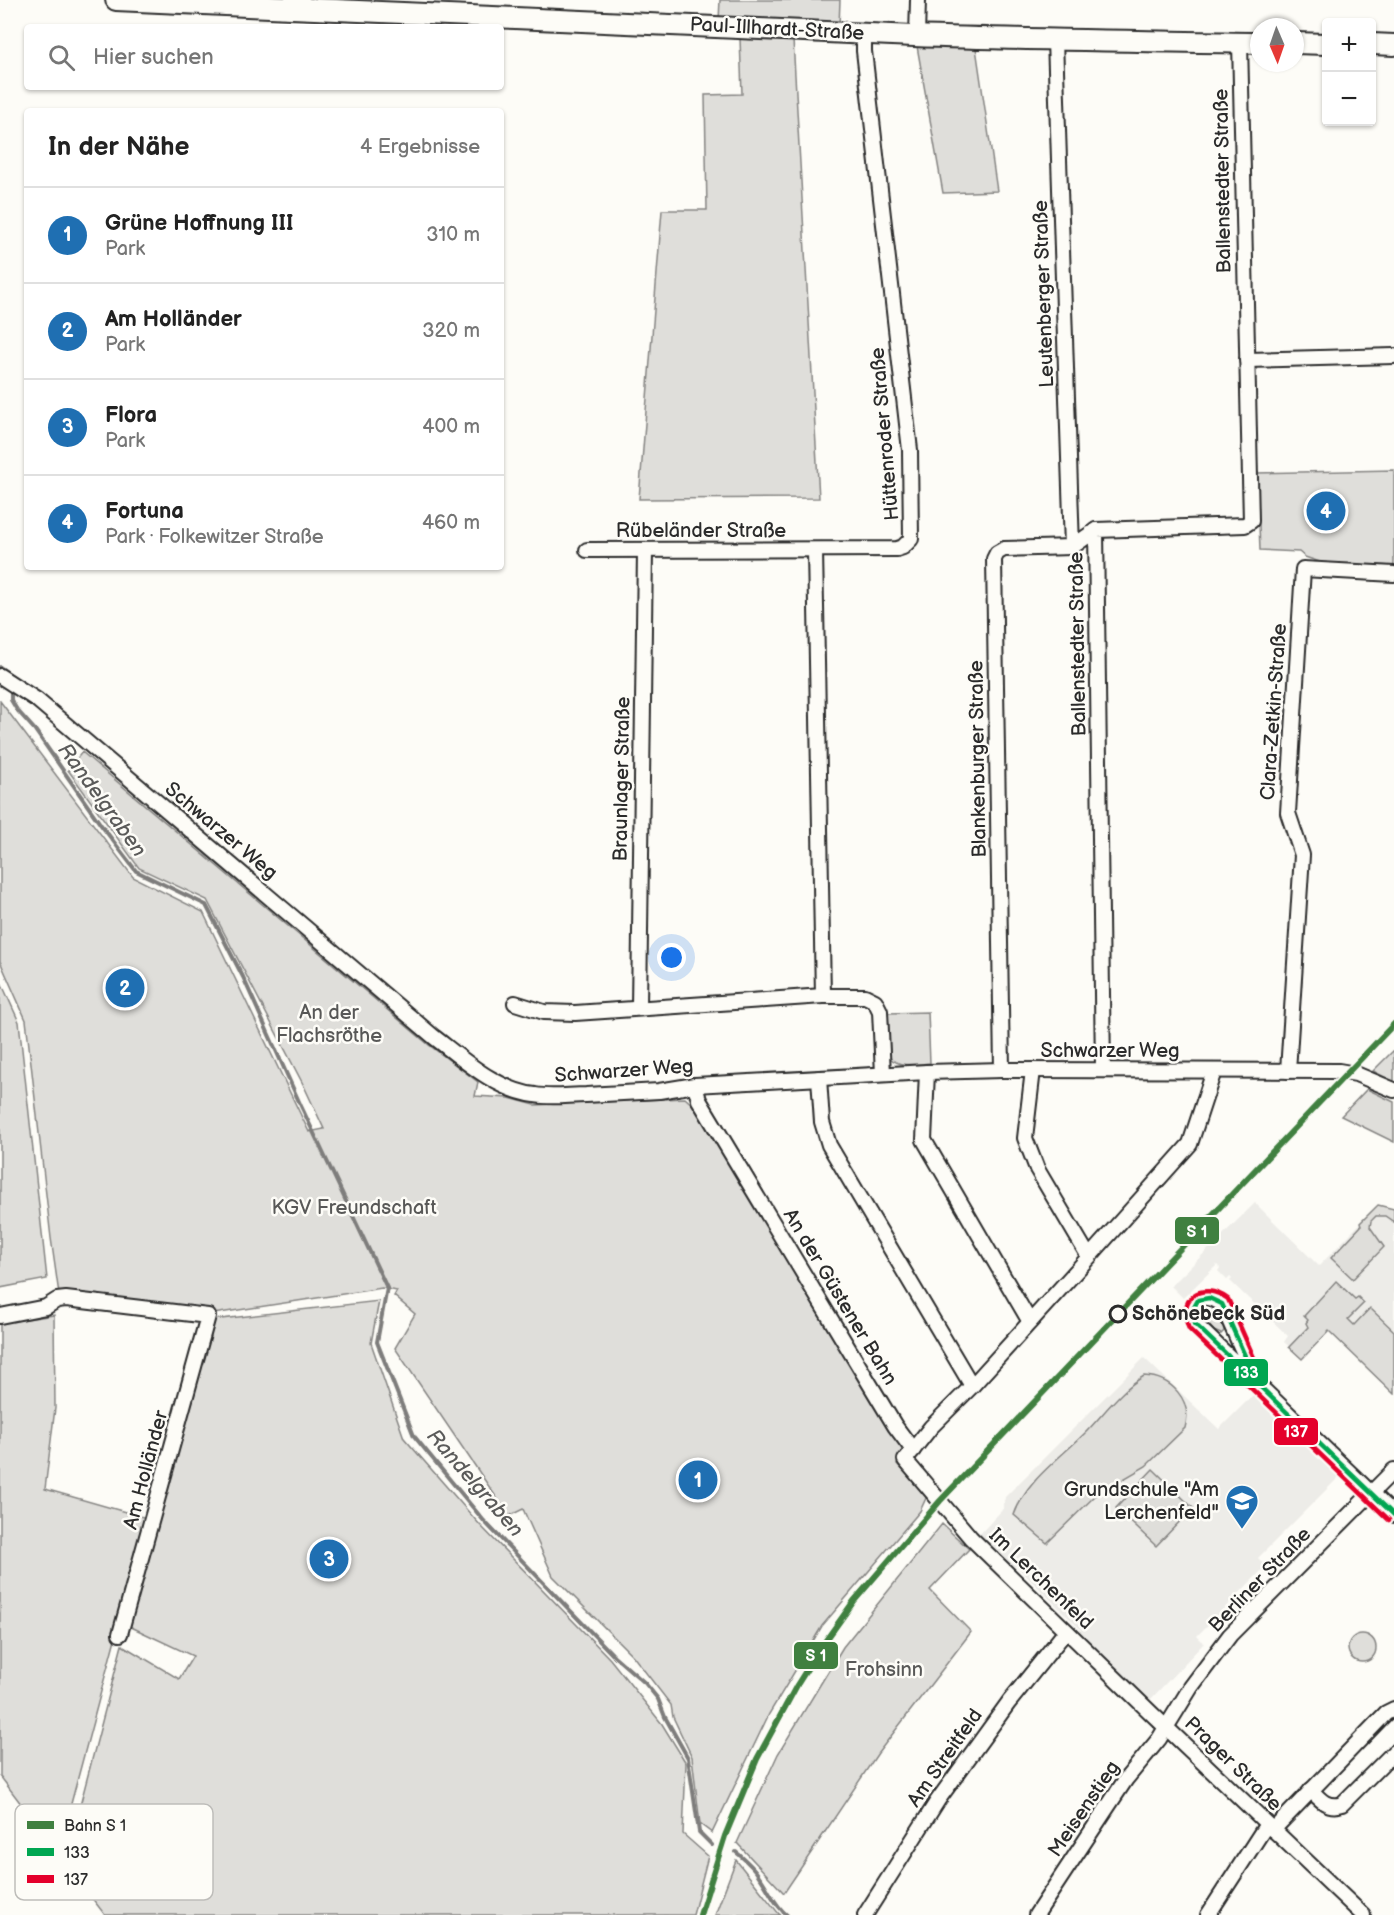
<!DOCTYPE html>
<html lang="de">
<head>
<meta charset="utf-8">
<style>
  body { margin:0; font-family:"Balsamiq Sans",sans-serif; background:#f2f2f2; color:#222 }
  .controls { position:absolute; right:18px; top:18px; display:grid; overflow:hidden; border-radius:6px; box-shadow:0 2px 4px #0004 }
  .controls button { width:54px; height:54px; display:grid; place-items:center; padding:0; border:0; border-bottom:2px solid #e0e0e0; background:#fff; color:#222; font:30px sans-serif }
  .compass { position:absolute; left:1250px; top:18px; width:54px; height:54px; border-radius:50%; background:#fff; box-shadow:0 2px 4px #0004; rotate:178deg }
  .you { position:absolute; left:672px; top:958px; width:21px; height:21px; margin:-15px; border:4px solid #fff; border-radius:50%; background:#1a73e8; box-shadow:0 0 0 9px #1a73e833 }
  .badge { display:grid; place-items:center; width:39px; height:39px; border-radius:50%; background:#1f6fb2; color:#fff; font-size:20px; font-weight:700 }
  .pin { position:absolute; translate:-50% -50%; border:3px solid #fff; box-shadow:0 2px 6px #0006 }
  .list { margin:0; padding:0; list-style:none }
  h2 { display:flex; justify-content:space-between; align-items:center; height:78px; margin:0; padding:0 24px; font-size:26px }
  h2 small { font-size:20px; font-weight:400; color:#767676 }
  .list li { display:grid; grid-template-columns:39px 1fr auto; gap:18px; align-items:center; box-sizing:border-box; height:96px; padding:0 24px; border-top:2px solid #e0e0e0 }
  .list b { display:block; font-size:22px; white-space:nowrap }
  .list p { margin:0; font-size:20px; white-space:nowrap; color:#767676 }
  .list em { font-size:20px; font-style:normal; color:#767676 }
  .icon { flex:none; width:33px; height:33px; fill:none; stroke:currentColor; stroke-width:2; stroke-linecap:round; stroke-linejoin:round }
  .map { position:relative; flex:none; width:1394px; height:1915px; overflow:hidden }
  .search { position:absolute; background:#fff; box-shadow:0 2px 4px #0004; left:24px; top:24px; width:480px; height:66px; display:flex; align-items:center; gap:15px; box-sizing:border-box; padding:0 21px; border-radius:6px; color:#767676; font-size:22px }
  .panel { position:absolute; background:#fff; box-shadow:0 2px 4px #0004; left:24px; top:108px; width:480px; height:462px; border-radius:6px }
  .map>svg:first-child { display:block }
</style>
</head>
<body>
<div class="map">
<svg width="1394" height="1915" viewBox="0 0 1394 1915">
  <rect width="100%" height="100%" fill="#fdfcf7"/>
  <filter id="ink" filterUnits="userSpaceOnUse"><feTurbulence type="fractalNoise" baseFrequency=".0167" numOctaves="2"/><feDisplacementMap in="SourceGraphic" scale="12" xChannelSelector="R" yChannelSelector="G"/><feConvolveMatrix kernelMatrix="1 2 1 2 8 2 1 2 1" color-interpolation-filters="sRGB"/></filter>
  <g filter="url(#ink)">
    <!-- built -->
    <g fill="#edece8">
      <path d="M1255 1203 1319 1266 1378 1205 1394 1209V1394L1329 1331 1302 1359 1284 1342 1288 1336 1230 1281 1232 1279 1230 1277 1227 1280 1218 1271 1220 1268 1217 1265 1183 1298 1171 1286Z"/>
      <path d="M1144 1358 1219 1429 1254 1394 1339 1477 1258 1558 1266 1566 1197 1636 1204 1643 1149 1701 1078 1634 1081 1630 1017 1567 1010 1565 979 1535 1003 1509 1005 1497Z"/>
    </g>
    <!-- green -->
    <g fill="#dfdeda" stroke="#858482" stroke-width="1.5">
      <path d="M720 0H840L839 26 719 20Z"/>
      <path d="M740 38 793 40 819 498 639 499 662 210H707L705 95 742 94Z"/>
      <path d="M917 46 976 48 997 191 943 193Z"/>
      <path d="M1394 470V566L1323 563 1305 557 1299 552 1260 550 1257 473Z"/>
      <path d="M0 701 133 877 203 912 309 1132 324 1129 304 1086 207 900 139 868 68 770 82 752 429 1045 478 1082 475 1096 509 1098 535 1105 685 1098 696 1108 905 1453 897 1464 927 1496 920 1511 822 1626 769 1714 712 1833 700 1824 692 1757 673 1717 671 1705 633 1656 553 1576 523 1509 509 1516 395 1348 415 1314 394 1296 397 1291 382 1288 213 1314 59 1294 51 1238 26 1020 0 961Z"/>
      <path d="M0 980 19 1022 47 1279 0 1288Z"/>
      <path d="M928 1012 930 1063C917 1064 900 1068 890 1058L888 1013Z"/>
      <path d="M1394 1050V1082L1373 1071Z"/>
      <path d="M1367 1089 1394 1102V1142L1341 1116Z"/>
      <path d="M1378 1205 1394 1209V1222L1385 1216H1376L1371 1221 1370 1227 1384 1247 1353 1279 1331 1258 1361 1226 1360 1223Z"/>
      <path d="M1336 1281 1355 1299 1358 1297 1364 1303 1348 1319 1354 1325 1370 1308 1394 1331V1394L1329 1331 1302 1359 1289 1347 1308 1327 1306 1323 1308 1320 1304 1316Z"/>
      <path d="M379 1301 371 1343 404 1438 480 1525 610 1659 662 1724 686 1763 683 1834 708 1856 693 1915H105L65 1863 122 1645 179 1679 193 1656 127 1625 212 1320Z"/>
      <path d="M1212 1305C1220 1312 1223 1321 1224 1331L1221 1334 1214 1331 1201 1316C1201 1308 1205 1306 1212 1305Z"/>
      <path d="M54 1315 55 1408 45 1489 150 1519 115 1639 64 1830 57 1836 43 1833 0 1776V1323Z"/>
      <path d="M1144 1376C1171 1377 1193 1400 1185 1428L1146 1466 1096 1495 1047 1543 1014 1515C1026 1481 1059 1459 1084 1434 1104 1414 1119 1391 1144 1376Z"/>
      <path d="M1153 1469 1193 1508 1156 1546 1116 1508Z"/>
      <path d="M942 1524 969 1549 930 1590 971 1632 878 1753 784 1893 737 1843 778 1754 843 1647Z"/>
      <circle cx="1362" cy="1648" r="14"/>
      <path d="M736 1860 779 1914 781 1915H715Z"/>
    </g>
    <g fill="none" stroke-linecap="round" stroke-linejoin="round">
      <!-- stream -->
      <g stroke="#7e7d7b" stroke-width="4">
        <path d="M0 667 12 676"/>
        <path d="M11 689V700L17 710 35 730 101 825 136 871 206 905 243 977 301 1106 387 1288 377 1342 414 1436 484 1521 614 1656 645 1683 658 1699 665 1717 688 1758 699 1832 712 1845"/>
        <path d="M736 1852C744 1859 753 1866 759 1876 769 1889 774 1905 787 1915"/>
      </g>
      <!-- street casing -->
      <g stroke="#2b2b2b" stroke-width="18">
        <g id="street">
          <path d="M917 36 918 0"/>
          <path d="M1055 40 1072 547"/>
          <path d="M1247 360 1394 356"/>
          <path d="M587 550 897 549 903 547 911 539 910 450 864 51V34"/>
          <path d="M815 550 823 996"/>
          <path d="M0 676 37 700 434 1037C464 1060 496 1090 535 1095 552 1098 569 1095 586 1095L659 1091 695 1085 927 1072 1002 1070 1339 1071 1356 1074 1394 1090"/>
          <path d="M515 1003 544 1012 575 1013 823 996H865L875 1001 880 1011 883 1074"/>
          <path d="M639 1008 645 551"/>
          <path d="M1002 1070 994 559 997 553 1004 549 1072 547 1096 530"/>
          <path d="M1033 1070 1025 1138 1037 1169 1089 1257"/>
          <path d="M1103 1070 1096 530 1245 525 1251 521 1240 42"/>
          <path d="M1214 1071 1190 1144 1089 1257 972 1386 931 1427 905 1460 971 1538 1151 1713 1363 1915"/>
          <path d="M1288 1071 1302 855 1288 813 1303 569 1394 574"/>
          <path d="M927 1072 924 1140 1030 1322"/>
          <path d="M819 1078 822 1122 829 1145 972 1386"/>
          <path d="M695 1085 699 1100 895 1426 913 1450"/>
          <path d="M0 1316 46 1307 57 1300 66 1299 208 1316 120 1634"/>
          <path d="M1256 1381 1222 1304C1203 1290 1187 1301 1195 1324L1394 1515"/>
          <path d="M1311 1790C1320 1800 1328 1809 1342 1804L1394 1752"/>
          <path d="M1273 1830 1386 1713 1394 1709"/>
          <path d="M865 1915 938 1800 1009 1702 1066 1631"/>
          <path d="M1036 1915 1126 1779 1159 1739 1191 1687 1230 1635 1394 1470"/>
          <path d="M1208 1915 1267 1824"/>
        </g>
      </g>
      <!-- secondary casing -->
      <g stroke="#2b2b2b" stroke-width="24">
        <g id="secondary">
          <path d="M116 0C382 10 648 26 914 36 1029 40 1144 41 1259 43"/>
          <path d="M1295 43 1326 44"/>
          <path d="M1372 44 1394 45"/>
        </g>
      </g>
      <!-- street -->
      <use href="#street" stroke="#fdfcf7" stroke-width="14"/>
      <!-- secondary -->
      <use href="#secondary" stroke="#fdfcf7" stroke-width="20"/>
      <!-- bus-1 casing -->
      <g stroke="#fdfcf7" stroke-width="9">
        <path id="bus-1" d="M1256 1381 1222 1304 1209 1298 1198 1300 1193 1309 1195 1324 1394 1515"/>
      </g>
      <!-- bus-2 casing -->
      <g stroke="#fdfcf7" stroke-width="9">
        <path id="bus-2" d="M1263 1378 1228 1299C1201 1280 1176 1298 1189 1329L1389 1520"/>
      </g>
      <!-- bus-1 -->
      <use href="#bus-1" stroke="#00a651" stroke-width="4.5"/>
      <!-- bus-2 -->
      <use href="#bus-2" stroke="#e4002b" stroke-width="4.5"/>
      <!-- rail-1 casing -->
      <g stroke="#fdfcf7" stroke-width="10">
        <path id="rail-1" d="M700 1915 725 1836 757 1759 797 1685 819 1650 854 1601 940 1501 1394 1024"/>
      </g>
      <!-- rail-1 -->
      <use href="#rail-1" stroke="#408040" stroke-width="6"/>
    </g>
  </g>
  <!-- icons -->
  <defs>
    <g id="school-pin" transform="scale(1.725)"><path d="M0 17L-7.5 6A9.5 9.5 0 1 1 7.5 6Z" fill="#1f6fb2" stroke="#fdfcf7"/><path d="M0-5L7-2L0 1L-7-2ZM-4 1L0 2.5L4 1V4Q0 6-4 4Z" fill="#fff"/></g>
  </defs>
  <g fill-rule="evenodd">
    <use href="#school-pin" x="1242" y="1501"/>
  </g>
  <!-- markers -->
  <circle fill="#fdfcf7" stroke="#2b2b2b" stroke-width="3" cx="1118" cy="1314" r="8"/>
  <g text-anchor="middle" dominant-baseline="central" stroke-width="5" stroke-linejoin="round" paint-order="stroke">
    <!-- street labels -->
    <g font-size="20" fill="#2b2b2b" stroke="#fdfcf7">
      <text transform="translate(777 29) rotate(3)">Paul-Illhardt-Straße</text>
      <text transform="translate(1223 181) rotate(-91)">Ballenstedter Straße</text>
      <text transform="translate(1044 294) rotate(-92)">Leutenberger Straße</text>
      <text transform="translate(885 434) rotate(-95)">Hüttenroder Straße</text>
      <text x="701" y="531">Rübeländer Straße</text>
      <text transform="translate(1078 644) rotate(-91)">Ballenstedter Straße</text>
      <text transform="translate(1274 712) rotate(-86)">Clara-Zetkin-Straße</text>
      <text transform="translate(978 759) rotate(-91)">Blankenburger Straße</text>
      <text transform="translate(622 779) rotate(-89)">Braunlager Straße</text>
      <text transform="translate(221 831) rotate(40)">Schwarzer Weg</text>
      <text x="1110" y="1051">Schwarzer Weg</text>
      <text transform="translate(624 1071) rotate(-4)">Schwarzer Weg</text>
      <text transform="translate(840 1297) rotate(59)">An der Güstener Bahn</text>
      <text transform="translate(146 1470) rotate(-75)">Am Holländer</text>
      <text transform="translate(1041 1579) rotate(44)">Im Lerchenfeld</text>
      <text transform="translate(1260 1580) rotate(-46)">Berliner Straße</text>
      <text transform="translate(945 1758) rotate(-55)">Am Streitfeld</text>
      <text transform="translate(1233 1764) rotate(44)">Prager Straße</text>
      <text transform="translate(1084 1809) rotate(-56)">Meisenstieg</text>
    </g>
    <!-- park labels -->
    <g font-size="20" fill="#585857" stroke="#fdfcf7">
      <text x="329" y="1013">An der<tspan x="329" dy="23">Flachsröthe</tspan></text>
      <text x="354" y="1208">KGV Freundschaft</text>
      <text x="884" y="1670">Frohsinn</text>
    </g>
    <!-- stop labels -->
    <g font-size="20" font-weight="bold" fill="#2b2b2b" stroke="#fdfcf7" text-anchor="start">
      <text x="1132" y="1314">Schönebeck Süd</text>
    </g>
    <!-- poi labels -->
    <g font-size="20" fill="#2b2b2b" stroke="#fdfcf7" text-anchor="end">
      <text x="1219" y="1490">Grundschule "Am<tspan x="1219" dy="23">Lerchenfeld"</tspan></text>
    </g>
    <!-- water labels -->
    <g font-size="21" font-style="italic" fill="#5b5b5a" stroke="#fdfcf7">
      <text transform="translate(102 800) rotate(54)">Randelgraben</text>
      <text transform="translate(475 1483) rotate(49)">Randelgraben</text>
    </g>
  </g>
  <!-- legend -->
  <rect x="15" y="1804" width="198" height="96" rx="9" fill="#fdfcf7" stroke="#bebdba" stroke-width="1.5"/>
  <rect x="27" y="1821" width="27" height="8" fill="#408040"/>
  <rect x="27" y="1848" width="27" height="8" fill="#00a651"/>
  <rect x="27" y="1875" width="27" height="8" fill="#e4002b"/>
  <g font-size="16" fill="#2b2b2b">
    <text x="64" y="1831">Bahn S 1</text>
    <text x="64" y="1858">133</text>
    <text x="64" y="1885">137</text>
  </g>
  <g stroke="#fdfcf7" stroke-width="2">
    <rect x="1174" y="1216" width="46" height="29" rx="6" fill="#408040"/>
    <rect x="1223" y="1358" width="46" height="29" rx="6" fill="#00a651"/>
    <rect x="1273" y="1417" width="46" height="29" rx="6" fill="#e4002b"/>
    <rect x="793" y="1641" width="46" height="29" rx="6" fill="#408040"/>
  </g>
  <g font-size="16" text-anchor="middle" font-weight="bold" fill="#fff">
    <text x="1197" y="1237">S 1</text>
    <text x="1246" y="1378">133</text>
    <text x="1296" y="1437">137</text>
    <text x="816" y="1661">S 1</text>
  </g>
</svg>
<div class="controls">
<button>+</button>
<button>−</button>
</div>
<svg class="compass" viewBox="-18 -18 36 36"><path d="M0-13l5 13h-10z" fill="#e53935"/><path d="M0 13l5-13h-10z" fill="#767676"/></svg>
<div class="you"></div>
<div class="pin badge" style="left:698px;top:1480px">1</div>
<div class="pin badge" style="left:125px;top:988px">2</div>
<div class="pin badge" style="left:329px;top:1559px">3</div>
<div class="pin badge" style="left:1326px;top:511px">4</div>
<div class="search"><svg class="icon" aria-label="search" viewBox="0 0 24 24"><circle cx="10" cy="10" r="6"/><path d="M15 15l6 6"/></svg>Hier suchen</div>
<section class="panel">
<h2>In der Nähe<small>4 Ergebnisse</small></h2>
<ul class="list">
<li><span class="badge">1</span><div><b>Grüne Hoffnung III</b><p>Park</p></div><em>310 m</em></li>
<li><span class="badge">2</span><div><b>Am Holländer</b><p>Park</p></div><em>320 m</em></li>
<li><span class="badge">3</span><div><b>Flora</b><p>Park</p></div><em>400 m</em></li>
<li><span class="badge">4</span><div><b>Fortuna</b><p>Park · Folkewitzer Straße</p></div><em>460 m</em></li>
</ul>
</section>
</div>
</body>
</html>
